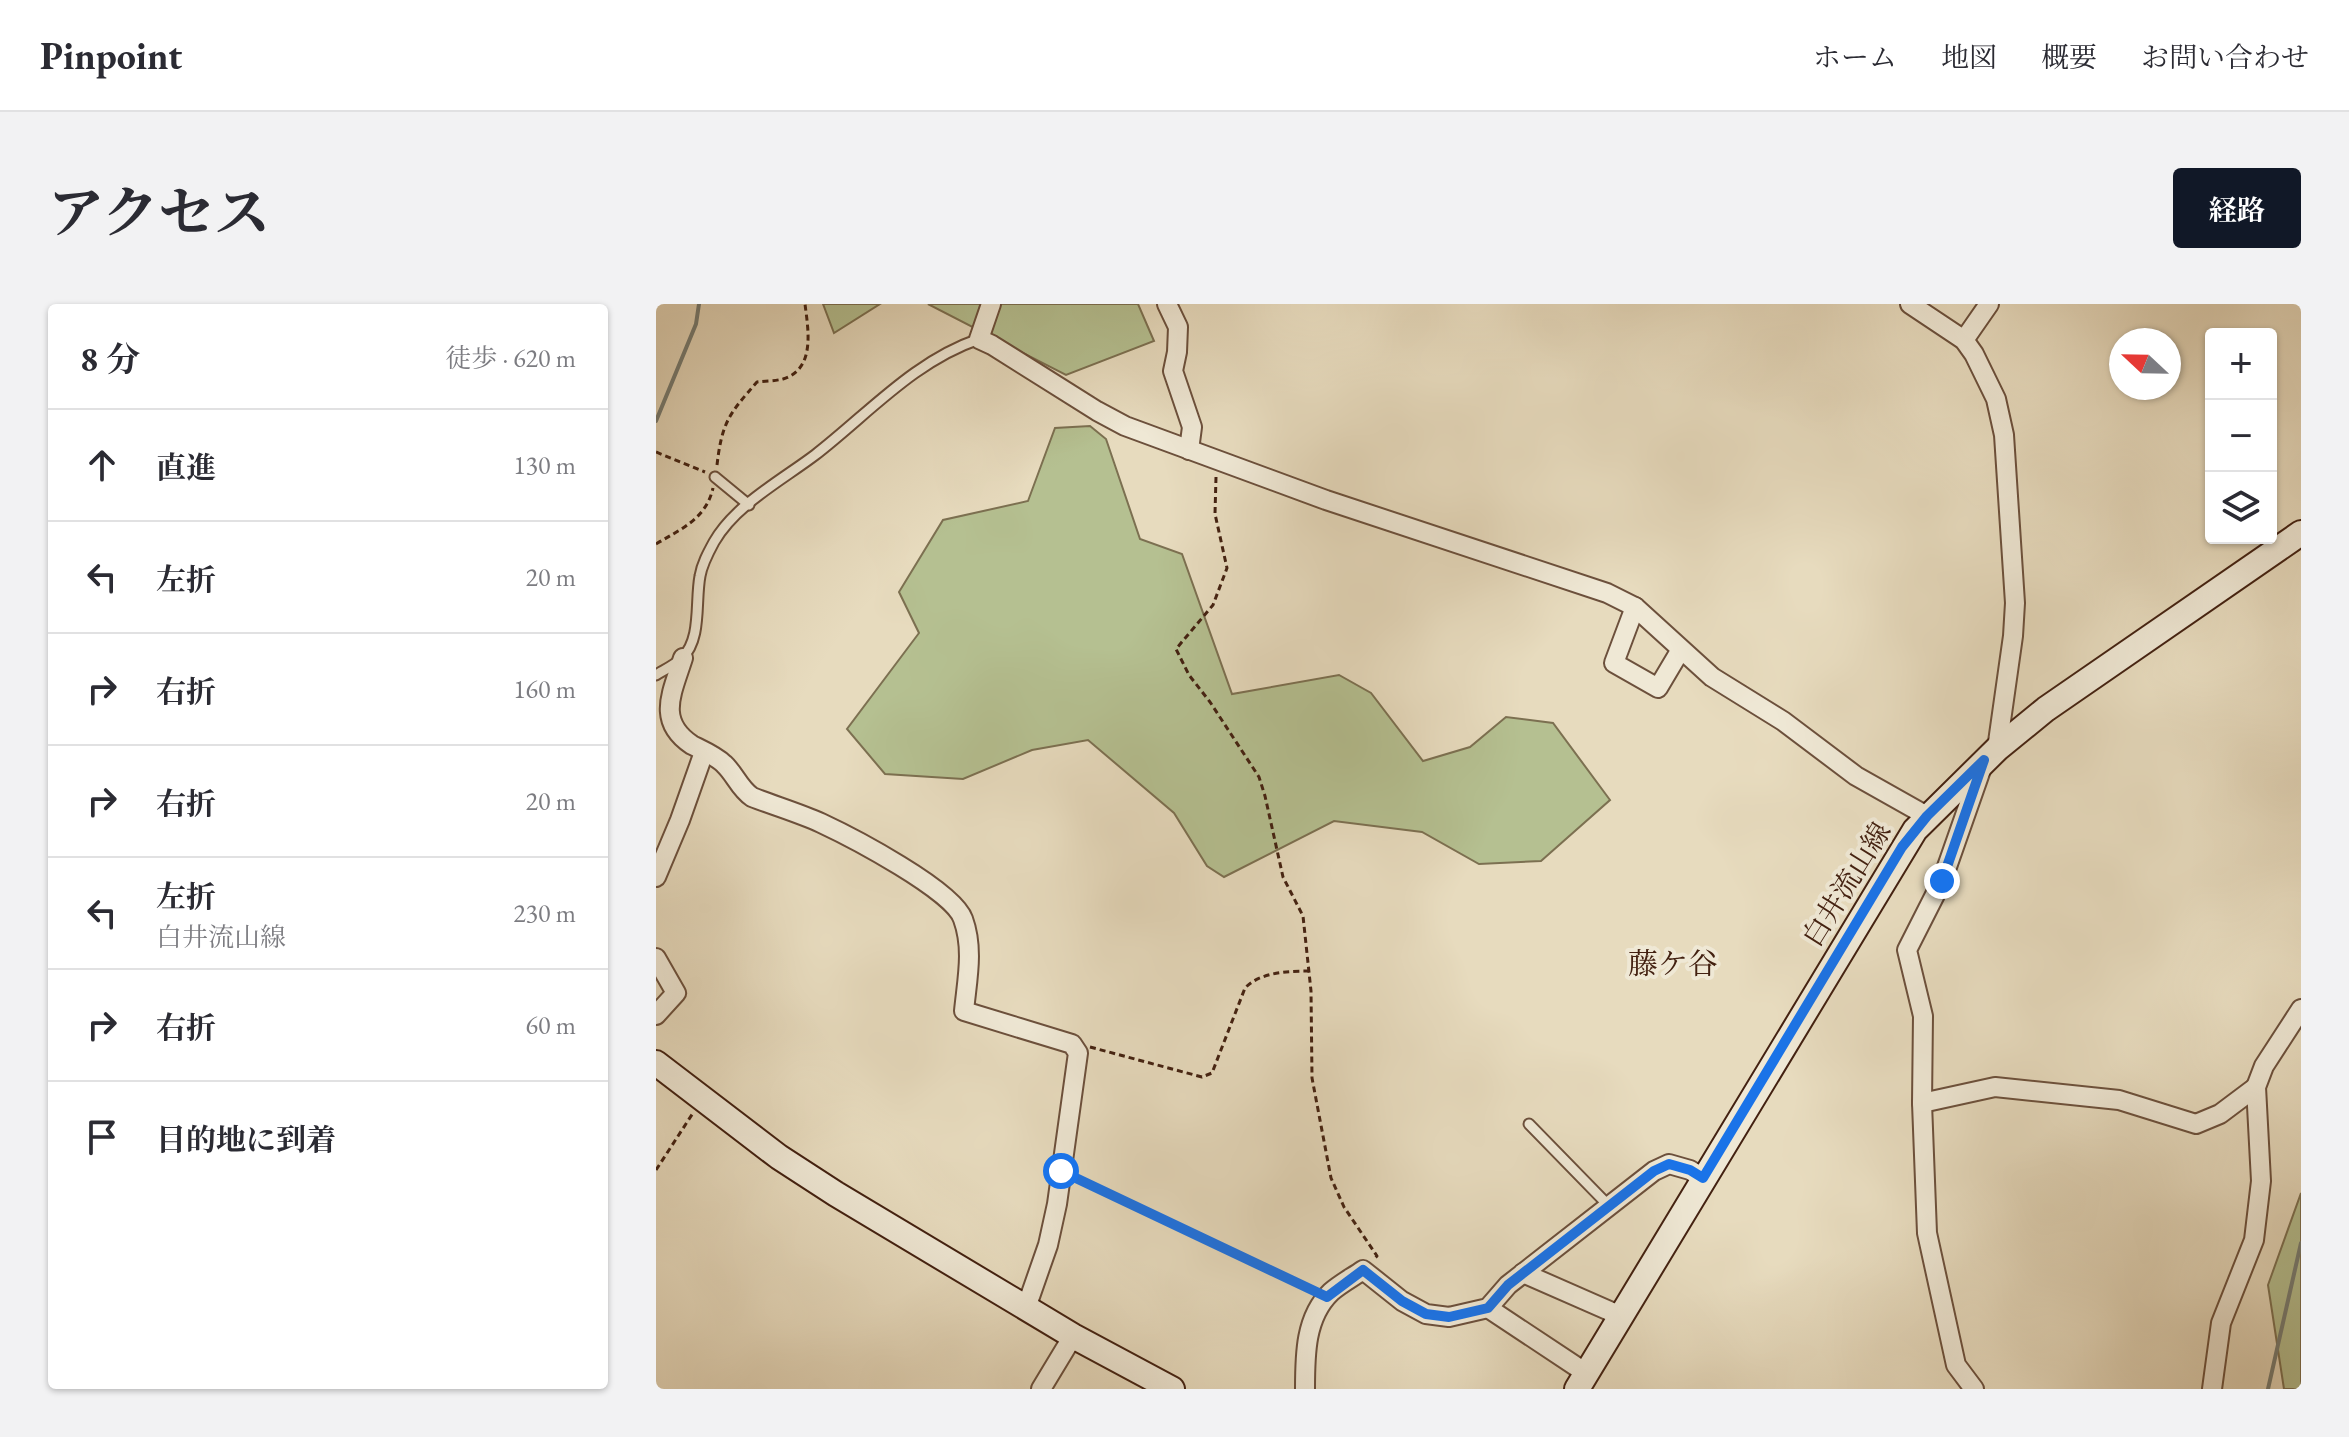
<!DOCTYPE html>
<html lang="ja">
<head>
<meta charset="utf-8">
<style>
  body { margin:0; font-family:"EB Garamond","Noto Serif JP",serif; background:#f2f2f3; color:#2b2b33 }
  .controls { position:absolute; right:24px; top:24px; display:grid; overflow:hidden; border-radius:8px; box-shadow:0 2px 6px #0004 }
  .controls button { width:72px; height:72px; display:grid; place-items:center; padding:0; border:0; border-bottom:2px solid #e1e1e2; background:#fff; color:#2b2b33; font:40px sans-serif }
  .compass { position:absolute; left:1453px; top:24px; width:72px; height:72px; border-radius:50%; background:#fff; box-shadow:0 2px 6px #0004; rotate:292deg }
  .stop { position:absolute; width:24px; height:24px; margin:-18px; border:6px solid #1a73e8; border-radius:50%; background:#fff }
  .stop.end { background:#1a73e8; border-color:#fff; box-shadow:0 2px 8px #0008 }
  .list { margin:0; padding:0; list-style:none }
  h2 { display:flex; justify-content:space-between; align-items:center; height:104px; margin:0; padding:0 32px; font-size:34px }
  h2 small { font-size:26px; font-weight:400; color:#7c7c81 }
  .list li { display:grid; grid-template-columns:52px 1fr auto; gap:24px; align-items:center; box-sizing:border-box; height:112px; padding:0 32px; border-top:2px solid #e1e1e2 }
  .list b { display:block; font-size:30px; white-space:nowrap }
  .list p { margin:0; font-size:26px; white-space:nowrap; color:#7c7c81 }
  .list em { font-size:26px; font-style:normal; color:#7c7c81 }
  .icon { flex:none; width:44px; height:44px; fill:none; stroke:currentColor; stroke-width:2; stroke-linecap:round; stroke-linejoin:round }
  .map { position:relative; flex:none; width:1645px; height:1085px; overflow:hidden; border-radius:8px }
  header { display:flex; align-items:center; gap:48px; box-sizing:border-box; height:112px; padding:0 40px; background:#fff; border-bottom:2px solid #e1e1e2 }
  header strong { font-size:38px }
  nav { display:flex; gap:44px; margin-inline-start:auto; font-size:28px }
  .intro { display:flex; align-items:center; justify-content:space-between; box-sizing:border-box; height:192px; padding:0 48px }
  h1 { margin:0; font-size:56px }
  .button { padding:20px 36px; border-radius:8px; background:#111827; color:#fff; font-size:28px; font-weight:700 }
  main { display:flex; gap:48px; padding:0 48px }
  aside { flex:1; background:#fff; border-radius:8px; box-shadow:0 2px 6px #0004 }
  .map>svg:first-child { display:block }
</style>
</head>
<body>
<header>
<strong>Pinpoint</strong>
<nav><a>ホーム</a><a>地図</a><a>概要</a><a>お問い合わせ</a></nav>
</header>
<div class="intro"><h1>アクセス</h1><a class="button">経路</a></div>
<main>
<aside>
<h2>8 分<small>徒歩 · 620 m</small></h2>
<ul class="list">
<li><svg class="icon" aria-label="ahead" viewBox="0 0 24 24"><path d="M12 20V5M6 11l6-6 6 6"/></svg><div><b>直進</b></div><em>130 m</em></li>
<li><svg class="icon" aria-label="left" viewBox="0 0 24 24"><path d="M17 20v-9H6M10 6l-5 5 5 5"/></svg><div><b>左折</b></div><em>20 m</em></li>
<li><svg class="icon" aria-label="right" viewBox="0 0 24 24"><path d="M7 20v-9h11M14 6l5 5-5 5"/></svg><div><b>右折</b></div><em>160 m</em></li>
<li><svg class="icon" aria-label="right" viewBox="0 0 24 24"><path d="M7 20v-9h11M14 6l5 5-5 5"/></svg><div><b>右折</b></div><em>20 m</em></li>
<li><svg class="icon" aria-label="left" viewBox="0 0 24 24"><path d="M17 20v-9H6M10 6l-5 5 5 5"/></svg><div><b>左折</b><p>白井流山線</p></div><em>230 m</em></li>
<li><svg class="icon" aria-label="right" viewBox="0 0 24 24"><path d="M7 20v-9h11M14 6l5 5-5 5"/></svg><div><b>右折</b></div><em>60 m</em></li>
<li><svg class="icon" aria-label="arrive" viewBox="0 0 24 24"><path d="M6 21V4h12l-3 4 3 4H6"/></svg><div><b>目的地に到着</b></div></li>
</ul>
</aside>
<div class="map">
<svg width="1645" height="1085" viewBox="0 0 1645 1085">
  <rect width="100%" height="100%" fill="#e7dbbe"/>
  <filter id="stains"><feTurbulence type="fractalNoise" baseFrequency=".0025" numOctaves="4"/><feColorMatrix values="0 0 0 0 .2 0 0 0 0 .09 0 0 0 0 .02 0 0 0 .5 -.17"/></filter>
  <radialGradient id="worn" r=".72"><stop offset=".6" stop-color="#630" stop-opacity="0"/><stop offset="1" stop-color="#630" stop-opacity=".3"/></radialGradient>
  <!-- green -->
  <g fill="#b5c091" stroke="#7c7051" stroke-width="2">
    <path d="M167 0H224L178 29Z"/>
    <path d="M272 0H482L498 37 410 71Z"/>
    <path d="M434 122 450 135 484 235 526 250 576 390 683 371 715 389 767 457 814 443 850 413 897 419 954 496 885 557 823 560 766 528 678 517 568 573 551 562 518 509 432 436 376 446 307 475 229 470 191 425 263 329 243 288 287 216 372 197 399 124Z"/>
    <path d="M1645 889V1085H1628L1612 981Z"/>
  </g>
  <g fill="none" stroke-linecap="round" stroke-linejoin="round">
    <!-- stream -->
    <g stroke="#757d75" stroke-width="4">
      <path d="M0 117 40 20 43 0"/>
      <path d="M1612 1085 1645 939"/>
    </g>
    <!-- lane casing -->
    <g stroke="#6c503c" stroke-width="13">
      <g id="lane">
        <path d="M59 173 93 201"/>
        <path d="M0 371C8 366 19 361 26 354 46 335 39 298 44 272 46 260 52 249 58 238 79 201 126 176 159 151 212 110 258 57 323 35"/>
        <path d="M873 820 953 902"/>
      </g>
    </g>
    <!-- street casing -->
    <g stroke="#6c503c" stroke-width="22">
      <g id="street">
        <path d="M335 0 323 35 336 41 441 107 469 122 670 196 951 289 979 303 1056 373 1127 417 1200 472 1271 512"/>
        <path d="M511 0 522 23 521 48 517 67 536 123 533 146"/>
        <path d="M1254 0 1308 36 1318 50 1340 95 1348 131 1359 299 1357 332 1341 445"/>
        <path d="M1308 36 1333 0"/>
        <path d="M979 303 958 359 1002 384 1024 347"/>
        <path d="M27 354C16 389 0 417 36 441 46 446 60 452 68 460 79 470 83 484 96 493 119 502 143 509 165 519 195 533 297 586 307 615 318 645 311 676 308 707L416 740 422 749 401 900 392 941 370 1004"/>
        <path d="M0 573 24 516 48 448"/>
        <path d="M0 654 20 689 0 711"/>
        <path d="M1266 799 1339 783 1463 796 1540 820 1564 810 1600 783"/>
        <path d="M867 969 965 1012"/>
        <path d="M832 1004 930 1069"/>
        <path d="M385 1085 417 1032"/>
        <path d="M649 1085C649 1051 649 1013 675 988 684 980 697 973 707 966L746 997 770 1010 793 1013 832 1004 852 981 998 867 1013 860 1034 866 1047 874"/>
        <path d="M1318 1085 1300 1061 1271 929 1266 799 1267 712 1251 646 1286 577 1326 463"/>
        <path d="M1556 1085 1565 1019 1598 936 1605 877 1600 783 1608 762 1645 705"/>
      </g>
    </g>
    <!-- secondary casing -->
    <g stroke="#432111" stroke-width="28">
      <g id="secondary">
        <path d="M0 759 123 853 180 890 417 1032 516 1085"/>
        <path d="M921 1085 1259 526 1341 445 1390 405 1645 229"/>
      </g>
    </g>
    <!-- path -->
    <g stroke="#432111" stroke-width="3" stroke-dasharray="6 4" stroke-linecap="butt">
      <path d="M0 148 49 168"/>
      <path d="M61 161C66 118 73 110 101 78 109 77 119 77 127 75 160 65 152 25 149 0"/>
      <path d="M560 173 559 210 571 264 557 301 520 345 533 371 554 398 603 473 609 492 627 573 647 612 655 687 656 774 675 874 688 903 721 952 718 955"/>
      <path d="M0 240C25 225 50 215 57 184"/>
      <path d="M434 743 546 773 556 769 589 684C604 668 633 667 654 667"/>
      <path d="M0 866 37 809"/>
      <path d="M420 874 655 985"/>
    </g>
    <!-- lane -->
    <use href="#lane" stroke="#efe8d5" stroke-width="9"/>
    <!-- street -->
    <use href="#street" stroke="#efe8d5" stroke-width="18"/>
    <!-- secondary -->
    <use href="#secondary" stroke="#efe8d5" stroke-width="24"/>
  </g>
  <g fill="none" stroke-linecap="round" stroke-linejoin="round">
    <!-- route -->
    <path stroke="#1a73e8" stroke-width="10" d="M405 867 671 993 707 966 746 997 770 1010 793 1013 832 1004 852 981 998 867 1013 860 1034 866 1047 874 1246 543 1271 512 1328 456 1286 577"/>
  </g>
  <g text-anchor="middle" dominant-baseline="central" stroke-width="8" stroke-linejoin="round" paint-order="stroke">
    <!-- street labels -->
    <g font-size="28" fill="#432111" stroke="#efe8d5">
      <text transform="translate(1190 580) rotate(-58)">白井流山線</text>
    </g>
    <!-- neighbourhood labels -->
    <g font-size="30" fill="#432111" stroke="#efe8d5">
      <text x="1017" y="659">藤ケ谷</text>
    </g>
  </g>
  <rect width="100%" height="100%" filter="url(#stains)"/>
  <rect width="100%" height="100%" fill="url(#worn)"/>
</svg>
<div class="controls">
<button>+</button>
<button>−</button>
<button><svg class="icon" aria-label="layers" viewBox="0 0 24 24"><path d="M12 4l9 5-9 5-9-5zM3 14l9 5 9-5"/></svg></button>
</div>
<svg class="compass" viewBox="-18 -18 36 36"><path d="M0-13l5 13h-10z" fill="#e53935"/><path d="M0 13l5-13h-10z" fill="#7c7c81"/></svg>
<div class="stop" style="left:405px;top:867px"></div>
<div class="stop end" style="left:1286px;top:577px"></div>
</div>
</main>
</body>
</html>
